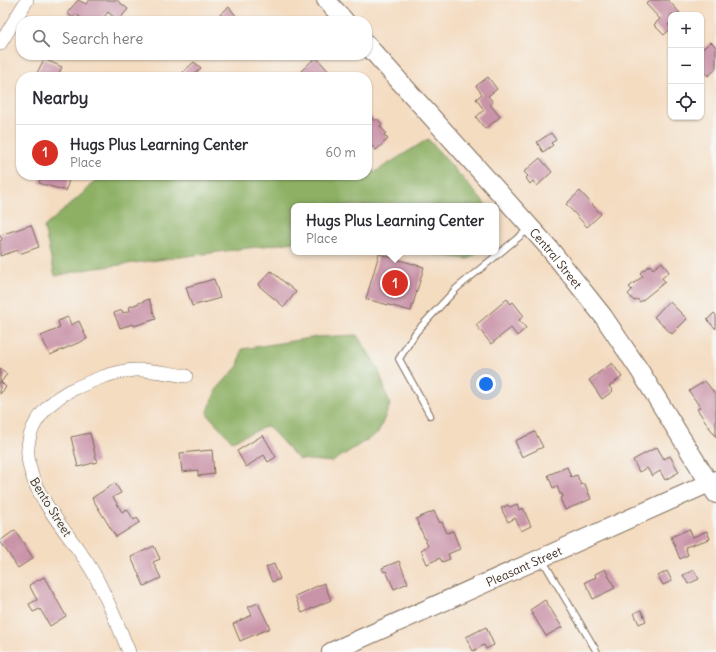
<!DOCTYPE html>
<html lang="en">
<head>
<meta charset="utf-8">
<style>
  body { margin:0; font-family:Delius,sans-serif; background:#f7f7f7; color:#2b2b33 }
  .controls { position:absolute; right:12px; top:12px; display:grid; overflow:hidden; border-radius:8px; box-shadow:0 1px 3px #0004 }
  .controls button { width:36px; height:36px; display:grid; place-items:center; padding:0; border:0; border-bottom:1px solid #e1e1e2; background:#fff; color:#2b2b33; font:20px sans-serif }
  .you { position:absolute; left:486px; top:384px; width:14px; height:14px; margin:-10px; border:3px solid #fff; border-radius:50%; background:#1a73e8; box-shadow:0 0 0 6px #1a73e833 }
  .badge { display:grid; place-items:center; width:26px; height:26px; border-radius:50%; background:#d93025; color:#fff; font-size:13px; font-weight:700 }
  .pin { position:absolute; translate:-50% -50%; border:2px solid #fff; box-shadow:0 1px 4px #0006 }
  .popup { position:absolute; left:291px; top:203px; width:208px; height:52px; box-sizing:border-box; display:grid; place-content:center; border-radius:8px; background:#fff; filter:drop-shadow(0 1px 3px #0005); font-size:13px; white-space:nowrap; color:#7c7c81 }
  .popup b { font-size:15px; color:#2b2b33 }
  .popup::after { content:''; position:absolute; left:50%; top:100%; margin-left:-8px; border:8px solid transparent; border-top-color:#fff }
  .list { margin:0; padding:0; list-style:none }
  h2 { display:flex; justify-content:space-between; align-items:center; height:52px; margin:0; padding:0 16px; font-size:17px }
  h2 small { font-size:13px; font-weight:400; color:#7c7c81 }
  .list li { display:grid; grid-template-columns:26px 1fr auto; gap:12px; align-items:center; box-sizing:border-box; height:56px; padding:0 16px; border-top:1px solid #e1e1e2 }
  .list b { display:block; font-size:15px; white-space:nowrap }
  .list p { margin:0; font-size:13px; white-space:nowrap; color:#7c7c81 }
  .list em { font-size:13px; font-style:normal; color:#7c7c81 }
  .icon { flex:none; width:22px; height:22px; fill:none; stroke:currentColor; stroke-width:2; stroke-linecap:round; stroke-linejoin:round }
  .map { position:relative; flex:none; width:716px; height:652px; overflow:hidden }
  .search { position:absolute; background:#fff; box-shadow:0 1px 3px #0004; left:16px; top:16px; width:356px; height:44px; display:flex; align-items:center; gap:10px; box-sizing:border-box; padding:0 14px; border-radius:16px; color:#7c7c81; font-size:15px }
  .panel { position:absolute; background:#fff; box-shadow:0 1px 3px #0004; left:16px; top:72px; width:356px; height:108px; border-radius:16px }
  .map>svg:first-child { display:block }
</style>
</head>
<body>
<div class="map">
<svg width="716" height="652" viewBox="0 0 716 652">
  <rect width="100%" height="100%" fill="#f6f6f2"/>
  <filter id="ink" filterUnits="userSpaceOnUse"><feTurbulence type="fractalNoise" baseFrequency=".025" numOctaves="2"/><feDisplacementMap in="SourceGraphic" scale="8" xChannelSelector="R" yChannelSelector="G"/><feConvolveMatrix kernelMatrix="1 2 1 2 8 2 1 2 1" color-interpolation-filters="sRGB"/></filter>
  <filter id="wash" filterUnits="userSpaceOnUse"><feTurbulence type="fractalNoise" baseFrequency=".012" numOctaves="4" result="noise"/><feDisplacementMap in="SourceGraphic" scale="16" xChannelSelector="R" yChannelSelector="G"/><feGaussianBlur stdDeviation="0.9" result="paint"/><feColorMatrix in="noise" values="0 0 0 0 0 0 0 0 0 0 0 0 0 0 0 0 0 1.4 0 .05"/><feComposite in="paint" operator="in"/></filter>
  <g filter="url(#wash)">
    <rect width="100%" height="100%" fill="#f4dcc1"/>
    <!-- forest -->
    <g fill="#8db065" stroke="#646d42">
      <path d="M428 139 487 206H294V242L89 269 55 276 44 227 82 194 100 175H316L329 177 330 175H367V167L375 172Z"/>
      <path d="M412 252H478L468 259Z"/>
      <path d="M357 335 378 368 390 405 378 433 332 462 298 459 268 426 232 441 207 414 216 390 238 366 242 349 317 337Z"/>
    </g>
    <g id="blocks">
      <!-- building -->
      <g fill="#c993a8">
        <path d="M78 0 86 4 89 0H117L128 9 118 21 108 12 101 21H85L76 14 73 18 67 13Z"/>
        <path d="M650 0H668L680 13 671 15V22L668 25 671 28 664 35 654 25 660 19 646 4Z"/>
        <path d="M229 7 236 16 230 21H219L216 18Z"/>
        <path d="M711 42 716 47V69L708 76 701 68V50Z"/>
        <path d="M316 57 332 75 330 77H306L301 71Z"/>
        <path d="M44 59 62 67 57 77H29L31 73 36 75Z"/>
        <path d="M194 62 201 68 191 77H188L183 72Z"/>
        <path d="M488 77 497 89 488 96 493 102 490 104 500 117 485 129 476 117 484 110 476 99 482 94 476 86Z"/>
        <path d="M369 115 375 121 377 119 382 124 380 126 386 133 384 135 388 139 376 150 370 144 367 146V116Z"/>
        <path d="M551 133 556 140 551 143 553 145 543 152 537 142Z"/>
        <path d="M540 158 552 172 537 186 533 181 530 184 526 178 528 176 524 172Z"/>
        <path d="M42 175H70L66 191 39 183Z"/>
        <path d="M580 191 601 214 587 227 566 204Z"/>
        <path d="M31 225 39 247 19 254 18 250 0 256V241L2 240 0 235Z"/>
        <path d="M379 254 424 267 411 311 366 299Z"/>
        <path d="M662 262 669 272 662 278 665 282 640 302 637 299 634 301 628 294 632 290 629 287 643 276 640 273 650 265 653 269Z"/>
        <path d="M271 271 296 292 284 307 258 285Z"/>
        <path d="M214 279 220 298 192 306 186 287Z"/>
        <path d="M149 299 156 319 134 326 133 324 120 328 114 313 122 310 123 313 130 311 129 307Z"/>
        <path d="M507 299 511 304 513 302 524 316 519 320 526 328 517 336 511 328 491 344 476 325Z"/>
        <path d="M669 301 687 319 672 334 654 317Z"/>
        <path d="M714 313 716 315V329L707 320Z"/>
        <path d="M68 317 71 325 79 321 87 339 50 355 41 336 60 328 58 321Z"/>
        <path d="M612 363 622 377 609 386 613 391 602 399 589 380Z"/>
        <path d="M0 369 7 374 1 382 6 387 0 394Z"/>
        <path d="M705 381 716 395V437L697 409 700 407 689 391Z"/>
        <path d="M535 432 543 447 522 457 515 441Z"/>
        <path d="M90 433 97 462 78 467 71 437Z"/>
        <path d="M263 435 276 457 268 462 264 455 246 467 237 451Z"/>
        <path d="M657 447 664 459 670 456 679 472 665 480 660 471 652 476 647 468 639 472 633 460Z"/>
        <path d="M212 450 214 474 198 476V470L182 472 180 453Z"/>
        <path d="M567 467 571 477 577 475 581 485 585 484 591 499 565 510 560 498 563 497 562 494H560L557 486 553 488 548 475Z"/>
        <path d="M115 483 121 493 113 497 122 512 127 509 134 520 137 518 140 522 116 537 92 498Z"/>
        <path d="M517 504 519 510 523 508 531 526 521 531 515 518 508 522 501 508 508 505 510 507Z"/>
        <path d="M434 511 440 523 442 522 447 533 453 531 460 549 448 554 450 559 442 562 440 558 427 564 421 550 428 546 416 519Z"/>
        <path d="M689 529 693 537 707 531 710 539 685 547 688 555 680 559 671 537Z"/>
        <path d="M15 530 33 558 18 568 0 541Z"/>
        <path d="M154 546 160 559 153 562 161 578 144 586 131 557Z"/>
        <path d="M399 561 408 583 394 589 386 571 384 572 382 568Z"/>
        <path d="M274 564 280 579 272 582 266 567Z"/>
        <path d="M605 569 615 588 593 599 585 582 596 577 595 574Z"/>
        <path d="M694 570 699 579 688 584 683 575Z"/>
        <path d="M667 571 672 581 663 585 658 576Z"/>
        <path d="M44 577 66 616 50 626 40 609 33 612 29 604 37 600 29 585Z"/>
        <path d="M324 583 331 600 302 613 295 596Z"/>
        <path d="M545 600 562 627 546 636 530 610Z"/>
        <path d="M258 603 270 628 240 641 233 624 252 615 248 607Z"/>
        <path d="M641 610 646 621 639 624 634 613Z"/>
        <path d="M486 627 494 645 486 649 484 645 473 651 466 637Z"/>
      </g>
    </g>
  </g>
  <g filter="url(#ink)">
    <use href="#blocks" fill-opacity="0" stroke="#7c6857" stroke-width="1"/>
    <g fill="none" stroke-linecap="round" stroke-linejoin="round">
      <!-- lane casing -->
      <g stroke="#7c6857" stroke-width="8">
        <g id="lane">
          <path d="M430 415 399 359 416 332 457 288 530 228"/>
          <path d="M542 559 597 652"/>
        </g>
      </g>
      <!-- street casing -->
      <g stroke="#7c6857" stroke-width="14">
        <g id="street">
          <path d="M0 44 27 0"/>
          <path d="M129 652C118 625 107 597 93 572 69 529 5 474 36 422 44 409 56 398 69 391 89 382 113 371 135 370 152 369 170 374 186 376"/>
        </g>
      </g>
      <!-- secondary casing -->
      <g stroke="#7c6857" stroke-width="20">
        <g id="secondary">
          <path d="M326 0 345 21"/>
          <path id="s1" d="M367 45 549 248 603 316 640 371 716 494"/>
          <path id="s2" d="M331 652 716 480"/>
        </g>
      </g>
      <!-- lane -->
      <use href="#lane" stroke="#fff" stroke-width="6"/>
      <!-- street -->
      <use href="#street" stroke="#fff" stroke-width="13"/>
      <!-- secondary -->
      <use href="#secondary" stroke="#fff" stroke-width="18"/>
    </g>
  </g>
  <g text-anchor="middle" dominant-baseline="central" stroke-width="4" stroke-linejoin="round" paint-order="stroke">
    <!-- street labels -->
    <g font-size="12" fill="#3b2a1e" stroke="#f6f6f2">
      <text stroke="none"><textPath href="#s1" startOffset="285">Central Street</textPath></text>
      <text transform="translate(51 507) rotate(58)">Bento Street</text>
      <text stroke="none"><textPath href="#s2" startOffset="211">Pleasant Street</textPath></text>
    </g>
  </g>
</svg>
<div class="controls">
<button>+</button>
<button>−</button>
<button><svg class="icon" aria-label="locate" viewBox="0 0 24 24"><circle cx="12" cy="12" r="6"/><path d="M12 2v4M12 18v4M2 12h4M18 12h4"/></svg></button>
</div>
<div class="you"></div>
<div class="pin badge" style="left:395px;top:283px">1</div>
<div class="popup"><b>Hugs Plus Learning Center</b>Place</div>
<div class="search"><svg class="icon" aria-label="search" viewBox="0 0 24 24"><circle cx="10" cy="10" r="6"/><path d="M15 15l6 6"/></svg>Search here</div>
<section class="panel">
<h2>Nearby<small></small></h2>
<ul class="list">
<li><span class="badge">1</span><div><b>Hugs Plus Learning Center</b><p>Place</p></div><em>60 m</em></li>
</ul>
</section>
</div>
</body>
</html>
